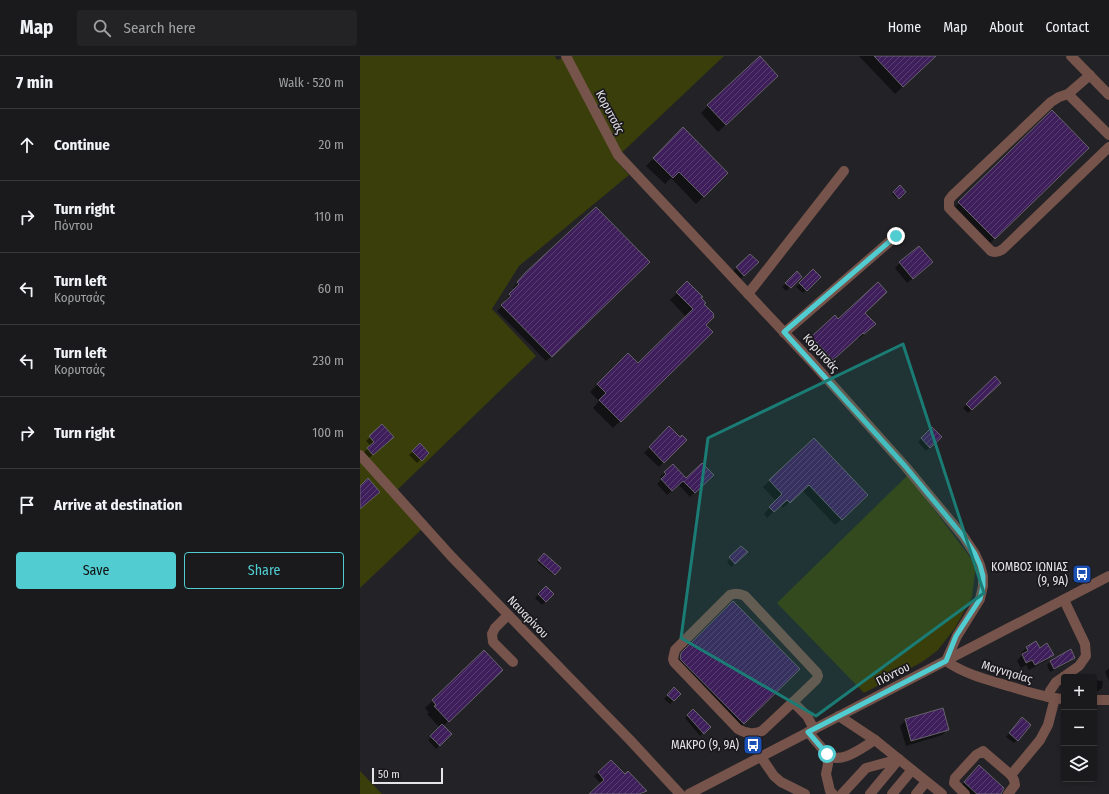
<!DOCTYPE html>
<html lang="en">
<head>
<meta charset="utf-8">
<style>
  body { margin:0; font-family:"Fira Sans Condensed",sans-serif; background:#232325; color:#f1f3f6 }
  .controls { position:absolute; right:12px; bottom:12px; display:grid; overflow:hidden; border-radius:4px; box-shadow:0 2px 6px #0003 }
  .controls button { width:36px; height:36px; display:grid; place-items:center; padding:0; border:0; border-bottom:1px solid #38383b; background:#1a1a1c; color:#f1f3f6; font:20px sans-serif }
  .scale { position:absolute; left:12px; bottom:10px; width:71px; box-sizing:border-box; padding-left:4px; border:2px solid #e5e4e6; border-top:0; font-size:11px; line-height:14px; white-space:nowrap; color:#e5e4e6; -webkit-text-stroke:3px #1a181c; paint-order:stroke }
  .stop { position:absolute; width:12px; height:12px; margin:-9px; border:3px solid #51ccd1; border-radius:50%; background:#fff }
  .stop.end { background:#51ccd1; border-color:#fff; box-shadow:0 1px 4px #0008 }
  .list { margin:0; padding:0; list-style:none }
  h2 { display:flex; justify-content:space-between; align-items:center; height:52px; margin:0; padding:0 16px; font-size:17px }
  h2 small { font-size:13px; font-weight:400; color:#9fa1a3 }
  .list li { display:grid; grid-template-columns:26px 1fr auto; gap:12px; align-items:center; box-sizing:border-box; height:72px; padding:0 16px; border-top:1px solid #38383b }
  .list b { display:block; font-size:15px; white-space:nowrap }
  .list p { margin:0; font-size:13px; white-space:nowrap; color:#9fa1a3 }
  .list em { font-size:13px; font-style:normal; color:#9fa1a3 }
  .actions { display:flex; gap:8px; padding:12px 16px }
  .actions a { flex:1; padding:9px 0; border:1px solid #51ccd1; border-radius:4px; text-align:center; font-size:14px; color:#51ccd1 }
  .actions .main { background:#51ccd1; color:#111 }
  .icon { flex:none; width:22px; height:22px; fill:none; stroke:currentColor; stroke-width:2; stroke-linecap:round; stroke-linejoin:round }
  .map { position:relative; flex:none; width:749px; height:738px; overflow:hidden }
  header { display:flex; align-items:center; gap:24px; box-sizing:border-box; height:56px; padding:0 20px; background:#1a1a1c; border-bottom:1px solid #38383b }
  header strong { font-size:19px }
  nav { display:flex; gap:22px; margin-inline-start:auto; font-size:14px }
  .search { width:280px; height:36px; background:#232325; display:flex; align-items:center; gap:10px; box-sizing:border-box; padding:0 14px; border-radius:4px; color:#9fa1a3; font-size:15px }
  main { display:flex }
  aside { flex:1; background:#1a1a1c }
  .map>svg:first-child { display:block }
</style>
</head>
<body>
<header>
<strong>Map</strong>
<div class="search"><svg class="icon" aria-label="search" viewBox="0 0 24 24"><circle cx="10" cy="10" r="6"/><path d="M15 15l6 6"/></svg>Search here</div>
<nav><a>Home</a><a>Map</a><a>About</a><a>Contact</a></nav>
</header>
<main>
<aside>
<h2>7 min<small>Walk · 520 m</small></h2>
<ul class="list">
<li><svg class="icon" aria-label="ahead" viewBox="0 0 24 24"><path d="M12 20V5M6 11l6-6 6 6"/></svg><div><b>Continue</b></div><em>20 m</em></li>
<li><svg class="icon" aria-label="right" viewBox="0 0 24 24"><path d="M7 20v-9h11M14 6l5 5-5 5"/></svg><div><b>Turn right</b><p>Πόντου</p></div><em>110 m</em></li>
<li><svg class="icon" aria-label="left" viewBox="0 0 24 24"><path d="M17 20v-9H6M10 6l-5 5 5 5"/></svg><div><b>Turn left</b><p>Κορυτσάς</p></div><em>60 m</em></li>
<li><svg class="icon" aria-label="left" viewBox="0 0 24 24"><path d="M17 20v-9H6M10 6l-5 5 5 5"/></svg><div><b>Turn left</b><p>Κορυτσάς</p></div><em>230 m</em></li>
<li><svg class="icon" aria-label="right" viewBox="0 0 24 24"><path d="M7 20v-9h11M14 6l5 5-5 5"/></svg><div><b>Turn right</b></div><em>100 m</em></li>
<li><svg class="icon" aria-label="arrive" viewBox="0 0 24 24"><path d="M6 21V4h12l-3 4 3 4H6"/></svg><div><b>Arrive at destination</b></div></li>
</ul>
<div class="actions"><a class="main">Save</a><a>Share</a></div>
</aside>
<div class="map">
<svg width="749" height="738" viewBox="0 0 749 738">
  <defs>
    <pattern id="building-hatch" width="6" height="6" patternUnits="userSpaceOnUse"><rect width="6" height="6" fill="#3e1f5b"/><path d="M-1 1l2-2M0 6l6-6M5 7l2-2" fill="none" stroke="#5a3f73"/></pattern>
  </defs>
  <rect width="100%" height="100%" fill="#232226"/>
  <!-- grass -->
  <g fill="#3a3e0a">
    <path d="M0 0H195L197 4 209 0H364L255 103 269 119 159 210 132 253 176 300 32 439 62 473 0 532Z"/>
    <path d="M548 419 616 509 612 541 595 572 577 595 562 606 504 637 417 547Z"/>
    <path d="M0 715 22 738H0Z"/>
  </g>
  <!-- shadow -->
  <g fill="#0007">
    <path d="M499 0H575L535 38Z"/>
    <path d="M410 27 358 76 341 57 348 50Z"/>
    <path d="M692 56 727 92 627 190 592 154Z"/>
    <path d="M323 73 367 117 336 148 311 122 305 128 286 110Z"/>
    <path d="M540 131 545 136 537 143 532 138Z"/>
    <path d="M390 199 397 206 380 223 373 215Z"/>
    <path d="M289 206 186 305 137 255 146 246 145 244 155 234 153 232 161 223Z"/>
    <path d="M540 207 566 212 547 227 535 212Z"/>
    <path d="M453 215 459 221 443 237 436 231Z"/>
    <path d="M437 217 441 221 426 235 422 231Z"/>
    <path d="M327 227 343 248 345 269 352 276 253 372 233 352 239 345 230 336 268 298 278 308 326 261 310 244Z"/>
    <path d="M504 257 514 268 499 283 497 281 467 308 447 286 452 281 478 264Z"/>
    <path d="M635 322 639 327 608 357 603 352Z"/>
    <path d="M22 370 29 385 9 402 4 396 11 390 6 385Z"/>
    <path d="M309 371 320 382 325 384 299 411 284 397Z"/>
    <path d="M572 372 581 381 566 395 558 386Z"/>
    <path d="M454 383 500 446 475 469 442 434 423 452 420 449 407 462 404 458 416 445 403 431Z"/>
    <path d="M60 389 68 397 57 407 49 399Z"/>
    <path d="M313 409 326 423 352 419 330 441 319 429 307 439 297 428 302 423 300 421Z"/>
    <path d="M381 491 386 496 371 511 367 506Z"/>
    <path d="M184 498 200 512 193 519 177 506Z"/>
    <path d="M186 531 193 538 182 549 175 542Z"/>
    <path d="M373 546 439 613 376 675 314 606Z"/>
    <path d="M676 586 679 593 693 599 687 604 669 614 666 609 661 612 657 605 662 599 661 597 666 592Z"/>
    <path d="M124 595 142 614 83 670 91 678 76 693 68 684 80 672 67 658 69 657 65 652Z"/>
    <path d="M714 601 711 605 690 616 687 609 690 606Z"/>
    <path d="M749 612V625L745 616Z"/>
    <path d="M734 624 743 625 742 632 738 635H734Z"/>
    <path d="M314 633 320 638 310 648 304 643Z"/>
    <path d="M333 654 349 671 340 680 325 662Z"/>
    <path d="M546 664 588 673 582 679 546 690 540 670Z"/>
    <path d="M658 666 657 684 654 687 646 681Z"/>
    <path d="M251 705 265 719 286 735 282 738H231L241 728 234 720Z"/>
    <path d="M619 711 640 738H607L600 731Z"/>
  </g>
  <!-- building -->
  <g fill="url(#building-hatch)" stroke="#656368">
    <path d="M400 0 418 20 366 69 347 49Z"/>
    <path d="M514 0H576L543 31Z"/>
    <path d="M692 54 729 92 635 183 598 146Z"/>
    <path d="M323 71 368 117 344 141 319 116 313 122 293 102Z"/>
    <path d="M540 129 546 136 539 143 533 136Z"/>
    <path d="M236 151 290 206 192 301 141 249 151 240 149 238 159 228 157 226 166 216Z"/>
    <path d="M559 190 573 206 553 223 539 206Z"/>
    <path d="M390 198 399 206 384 220 376 211Z"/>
    <path d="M453 213 461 221 447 235 439 227Z"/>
    <path d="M437 215 442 221 431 232 425 227Z"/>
    <path d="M327 225 343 241 341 242 346 247 344 248 354 258 353 259 354 261 346 269 353 276 261 366 239 344 246 337 237 328 268 297 278 307 333 253 316 236Z"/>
    <path d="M518 226 527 236 505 257 516 268 504 278 503 277 473 304 451 281 475 259 478 263Z"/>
    <path d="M635 320 641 327 612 354 606 348Z"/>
    <path d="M22 368 34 381 13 399 7 392 14 386 9 380Z"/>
    <path d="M309 370 320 381 322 379 327 384 304 407 289 391Z"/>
    <path d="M572 371 582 381 570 392 561 382Z"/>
    <path d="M454 382 508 439 482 464 449 429 430 447 427 444 414 456 409 451 422 438 409 424Z"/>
    <path d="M60 387 69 397 62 405 52 395Z"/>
    <path d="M342 407 354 419 335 437 323 425 312 435 301 423 306 418 304 416 313 408 326 422Z"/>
    <path d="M8 422 20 436 0 453V430Z"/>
    <path d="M381 490 388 496 375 508 369 501Z"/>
    <path d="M184 497 201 512 195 519 178 504Z"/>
    <path d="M186 530 194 538 186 546 178 538Z"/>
    <path d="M373 545 440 613 384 668 320 603 321 597Z"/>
    <path d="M676 585 680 592 687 587 694 599 675 609 672 604 666 607 662 598 668 595 666 591Z"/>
    <path d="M711 593 715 602 694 613 690 605Z"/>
    <path d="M124 594 143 614 89 666 74 650 76 649 72 644Z"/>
    <path d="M314 631 321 638 314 645 307 639Z"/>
    <path d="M583 652 589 674 551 685 545 663Z"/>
    <path d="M333 653 351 671 344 678 327 659Z"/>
    <path d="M662 661 671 669 658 685 649 677Z"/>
    <path d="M82 668 92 678 80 690 70 680Z"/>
    <path d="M251 704 265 718 268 715 287 735 279 738H229L244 724 238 716Z"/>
    <path d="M619 709 644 732 641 738H617L604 726Z"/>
  </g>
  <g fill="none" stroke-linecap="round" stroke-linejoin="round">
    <!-- minor -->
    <g stroke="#76544b" stroke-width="10">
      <path d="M206 0 258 99 451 305 545 410 603 480 615 498 620 509 623 520V530L620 543 597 580 586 605C606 619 629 624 652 631 669 636 686 642 704 643"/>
      <path d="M711 0 749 39"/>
      <path d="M730 19 708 38 699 41 691 46 592 140 589 144V152L631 195C636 197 639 196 643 193L749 91"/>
      <path d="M708 38 749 79"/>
      <path d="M388 238 484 115"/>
      <path d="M424 277 536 180"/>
      <path d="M0 399 91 500 270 684 320 738"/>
      <path d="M148 559 135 572 132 578 133 586 153 606"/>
      <path d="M688 641 690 635 696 626 719 610 726 600 725 588 704 544"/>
      <path d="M734 644H749"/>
      <path d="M433 646 456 624 458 620 457 617 385 540C379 537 375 537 370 539L315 594 313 603 314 606 378 673C386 678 393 679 402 675L433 646 447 660 454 673"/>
      <path d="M479 660 515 684 582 738"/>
      <path d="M448 676 467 698 468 708 466 718 470 735 473 738"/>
      <path d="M467 698C480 710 503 691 515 684"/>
      <path d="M401 701 414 720 421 726 445 738"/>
      <path d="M651 719 680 684 688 669 695 642"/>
      <path d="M329 738 749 520"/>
      <path d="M482 738 506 712 539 703 510 738"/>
      <path d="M532 738 552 714"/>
      <path d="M556 738 566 726"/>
      <path d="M605 738 594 727 595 722 616 699 623 695 651 719 654 724 655 729 648 738"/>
    </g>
  </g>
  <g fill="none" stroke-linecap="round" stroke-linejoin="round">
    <!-- route -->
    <path stroke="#51ccd1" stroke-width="5" d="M467 698 448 676 586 605 596 580 620 543 623 530V520L620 509 615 498 603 480 545 410 424 276 536 180"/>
  </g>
  <!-- marked area -->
  <path fill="#1a7c74" fill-opacity="0.2" stroke="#1a7c74" stroke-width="3" stroke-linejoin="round" d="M543 288 624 537 456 660 321 582 348 382Z"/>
  <!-- icons -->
  <defs>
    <g id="bus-square" transform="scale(1)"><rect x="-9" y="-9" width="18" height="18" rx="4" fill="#1a4fb4" stroke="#1a181c"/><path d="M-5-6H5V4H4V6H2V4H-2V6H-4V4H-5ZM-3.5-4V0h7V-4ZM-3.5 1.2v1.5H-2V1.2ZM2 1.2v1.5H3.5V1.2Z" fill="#fff"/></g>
  </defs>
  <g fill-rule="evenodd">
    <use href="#bus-square" x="722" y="518"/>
    <use href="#bus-square" x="393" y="689"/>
  </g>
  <g text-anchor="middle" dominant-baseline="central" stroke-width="3.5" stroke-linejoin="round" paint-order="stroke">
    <!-- street labels -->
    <g font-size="12" fill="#e5e4e6" stroke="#1a181c">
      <text transform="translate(250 56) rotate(62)">Κορυτσάς</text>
      <text transform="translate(461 297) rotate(48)">Κορυτσάς</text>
      <text transform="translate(168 561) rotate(46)">Ναυαρίνου</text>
      <text transform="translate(647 616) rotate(17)">Μαγνησίας</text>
      <text transform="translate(533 618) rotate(-27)">Πόντου</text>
    </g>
    <!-- poi labels -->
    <g font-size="12" fill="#e5e4e6" stroke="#1a181c" text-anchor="end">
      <text x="708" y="511">ΚΟΜΒΟΣ ΙΩΝΙΑΣ<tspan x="708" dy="14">(9, 9Α)</tspan></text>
      <text x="379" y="689">ΜΑΚΡΟ (9, 9Α)</text>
    </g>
  </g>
</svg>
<div class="controls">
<button>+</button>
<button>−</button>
<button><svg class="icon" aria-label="layers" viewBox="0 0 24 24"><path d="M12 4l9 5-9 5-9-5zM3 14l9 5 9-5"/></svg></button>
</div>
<div class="scale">50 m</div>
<div class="stop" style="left:467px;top:698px"></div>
<div class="stop end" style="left:536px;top:180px"></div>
</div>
</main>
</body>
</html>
